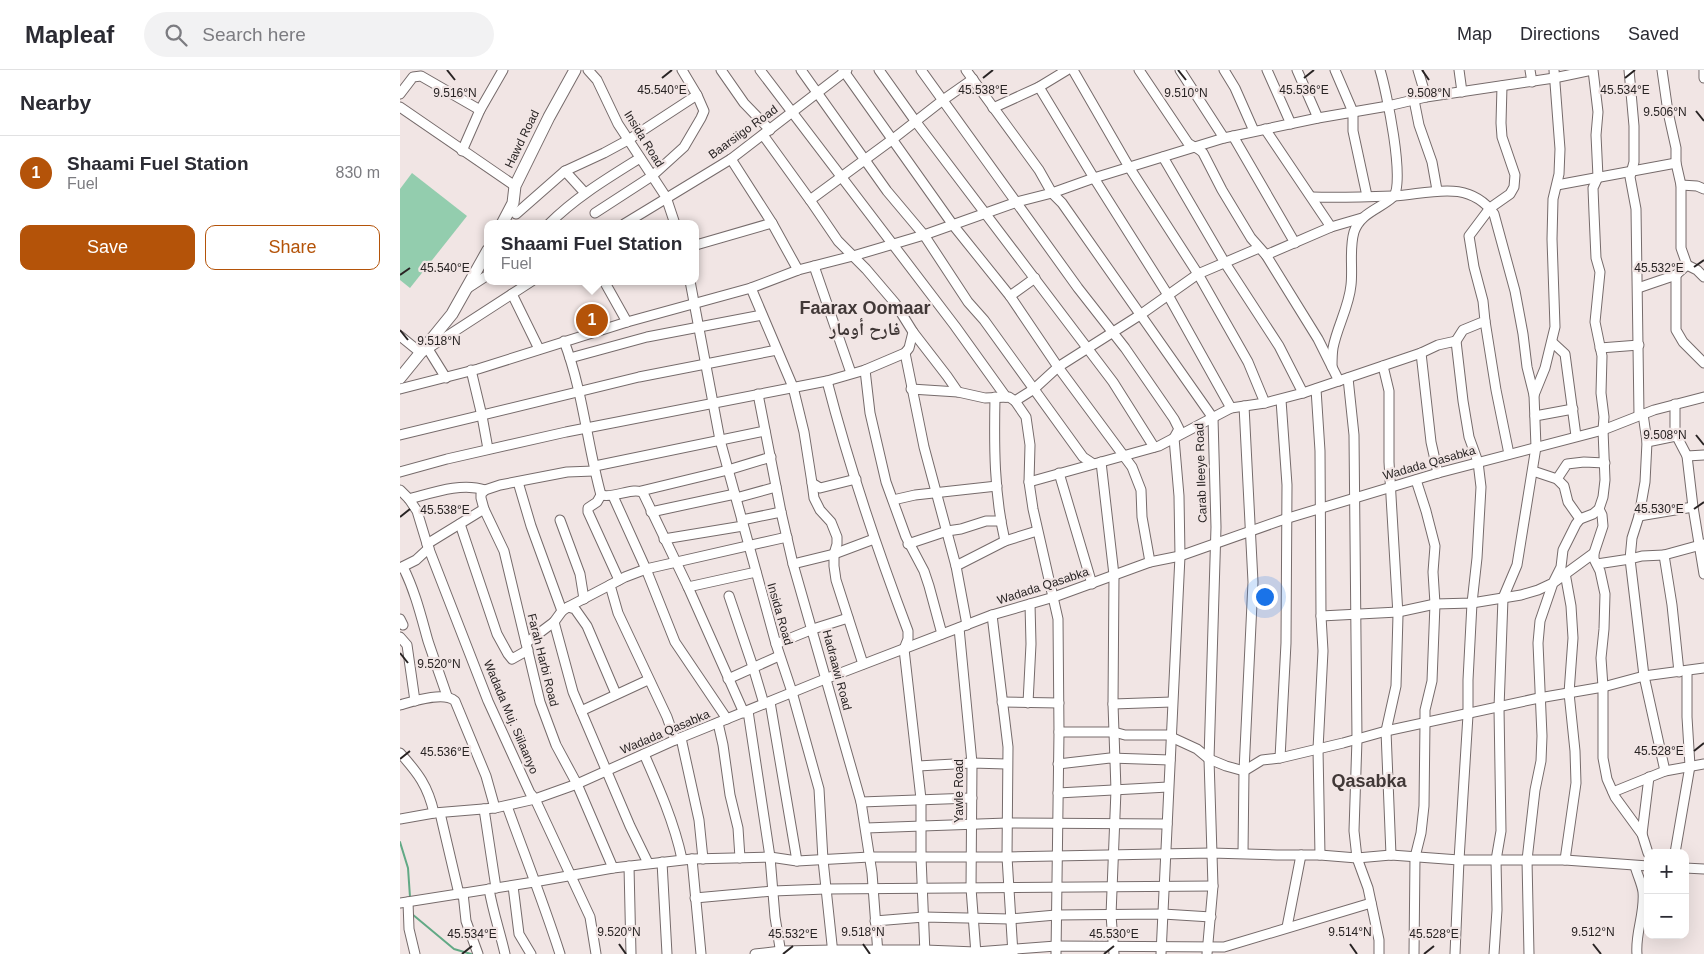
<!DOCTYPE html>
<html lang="en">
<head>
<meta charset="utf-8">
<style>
  body { margin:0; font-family:Helvetica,"Noto Naskh Arabic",sans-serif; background:#f2f2f3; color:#2b2b33 }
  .controls { position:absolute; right:15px; bottom:15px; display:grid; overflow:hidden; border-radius:10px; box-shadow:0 5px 20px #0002 }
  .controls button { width:45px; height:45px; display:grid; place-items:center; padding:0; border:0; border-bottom:1px solid #e1e1e2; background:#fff; color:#2b2b33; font:25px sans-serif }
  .you { position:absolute; left:864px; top:526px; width:18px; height:18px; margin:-12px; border:4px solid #fff; border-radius:50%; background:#1a73e8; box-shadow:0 0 0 8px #1a73e833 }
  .badge { display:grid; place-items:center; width:32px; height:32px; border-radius:50%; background:#b45309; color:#fff; font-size:16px; font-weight:700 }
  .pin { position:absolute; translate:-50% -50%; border:2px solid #fff; box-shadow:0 1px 5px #0006 }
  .popup { position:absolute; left:84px; top:150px; width:215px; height:65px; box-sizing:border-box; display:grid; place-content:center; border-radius:10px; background:#fff; filter:drop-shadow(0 1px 4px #0005); font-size:16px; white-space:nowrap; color:#7c7c81 }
  .popup b { font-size:19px; color:#2b2b33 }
  .popup::after { content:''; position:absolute; left:50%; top:100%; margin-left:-10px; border:10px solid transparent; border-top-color:#fff }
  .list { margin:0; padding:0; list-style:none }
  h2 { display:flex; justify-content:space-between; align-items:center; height:65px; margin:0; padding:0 20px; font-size:21px }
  h2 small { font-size:16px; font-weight:400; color:#7c7c81 }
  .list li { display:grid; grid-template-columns:32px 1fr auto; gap:15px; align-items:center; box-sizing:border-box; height:75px; padding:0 20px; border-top:1px solid #e1e1e2 }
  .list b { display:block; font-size:19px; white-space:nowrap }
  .list p { margin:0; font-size:16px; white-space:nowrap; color:#7c7c81 }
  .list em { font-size:16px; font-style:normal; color:#7c7c81 }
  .actions { display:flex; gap:10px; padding:15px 20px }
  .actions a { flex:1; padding:11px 0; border:1px solid #b45309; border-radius:10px; text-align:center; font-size:18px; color:#b45309 }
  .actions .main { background:#b45309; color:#fff }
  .icon { flex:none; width:28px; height:28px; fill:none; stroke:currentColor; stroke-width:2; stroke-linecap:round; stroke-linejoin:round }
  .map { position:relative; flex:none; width:1304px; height:884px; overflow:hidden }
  header { display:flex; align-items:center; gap:30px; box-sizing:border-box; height:70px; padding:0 25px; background:#fff; border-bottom:1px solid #e1e1e2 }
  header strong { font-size:24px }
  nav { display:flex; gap:28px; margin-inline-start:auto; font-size:18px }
  .search { width:350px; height:45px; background:#f2f2f3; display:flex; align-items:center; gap:12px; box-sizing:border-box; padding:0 18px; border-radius:28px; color:#7c7c81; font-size:19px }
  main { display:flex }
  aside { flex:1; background:#fff }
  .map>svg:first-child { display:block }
</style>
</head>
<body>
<header>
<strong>Mapleaf</strong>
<div class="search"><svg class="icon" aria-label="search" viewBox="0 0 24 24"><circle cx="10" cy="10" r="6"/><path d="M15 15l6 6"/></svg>Search here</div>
<nav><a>Map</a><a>Directions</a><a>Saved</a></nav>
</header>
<main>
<aside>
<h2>Nearby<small></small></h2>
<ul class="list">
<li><span class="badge">1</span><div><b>Shaami Fuel Station</b><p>Fuel</p></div><em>830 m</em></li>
</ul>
<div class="actions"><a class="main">Save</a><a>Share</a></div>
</aside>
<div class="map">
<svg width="1304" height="884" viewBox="0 0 1304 884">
  <rect width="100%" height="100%" fill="#f1e5e4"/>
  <!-- green -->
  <path fill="#93cdae" d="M12 103 67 146 10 218 0 210V119Z"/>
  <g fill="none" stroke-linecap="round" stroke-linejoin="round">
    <!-- stream -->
    <g stroke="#62a985" stroke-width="2">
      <path d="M0 772 8 798 10 827"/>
      <path d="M12 844 54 879 71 884"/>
    </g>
    <!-- minor casing -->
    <g stroke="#766b6b" stroke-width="11">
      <g id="minor">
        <path d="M188 0 197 10 218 54 266 127 275 154"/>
        <path d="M321 0 344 33 370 60"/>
        <path d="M360 0 555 256 606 327"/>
        <path d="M401 0 487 121 524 165 568 232 584 250 683 387 692 393"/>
        <path d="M443 0 553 155 610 226 658 297 732 397 741 420 742 447 750 492"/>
        <path d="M479 0 516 52 713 312 754 377"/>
        <path d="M521 0 678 218 725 278 774 349 779 359 774 368 779 426 780 486 761 884"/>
        <path d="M566 0 639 100 652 123 662 133 813 348 816 457 809 689 813 816 807 884"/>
        <path d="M673 0 729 97 798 204 848 292 865 333"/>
        <path d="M739 0 788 73C793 77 799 78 803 83L822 120 851 168 866 185 918 269 939 311"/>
        <path d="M780 0 824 68"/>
        <path d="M824 0 835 18 854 61"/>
        <path d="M867 0 891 54"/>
        <path d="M897 0 918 48"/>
        <path d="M935 0 953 42V61L967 126"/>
        <path d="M1018 0 1026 27"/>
        <path d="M1059 0 1062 22"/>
        <path d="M1130 0 1132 12"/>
        <path d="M1229 0 1234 56V92L1230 107 1236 139 1239 345"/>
        <path d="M1304 0V8"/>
        <path d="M639 17 694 108 768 225 831 338"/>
        <path d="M0 24 13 7 21 6 80 40"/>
        <path d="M1014 30 1019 55 1032 92 1037 120"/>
        <path d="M0 37 115 116"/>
        <path d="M593 38 639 17 667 0"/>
        <path d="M865 59 931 157"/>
        <path d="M833 66 895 173"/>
        <path d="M62 81 80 40 103 0"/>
        <path d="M763 87 825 193 879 276 903 323"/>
        <path d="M331 89 372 153 398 200"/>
        <path d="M165 101 185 123"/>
        <path d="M1157 115 1276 93"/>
        <path d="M1281 115 1297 116 1304 119"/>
        <path d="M912 127C939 128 966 127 993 126 1029 124 1068 108 1094 144L1115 221 1123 264 1127 297 1134 325 1136 377 1117 495 1103 528 1099 638 1101 761 1096 790 1097 840 1094 884"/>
        <path d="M410 130 493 69 543 30 573 9"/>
        <path d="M195 143 252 106 284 77 301 48 304 41 297 25 282 0"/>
        <path d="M116 144 165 101 204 83 228 70 297 25"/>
        <path d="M149 154C176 127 208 108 240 88"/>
        <path d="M224 154 331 89 447 0"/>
        <path d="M296 175 372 153"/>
        <path d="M866 185 931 157 962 148"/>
        <path d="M1287 195 1297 200 1304 207"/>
        <path d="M414 196 451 303"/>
        <path d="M1276 205V260L1283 272 1304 293"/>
        <path d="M204 211 227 252"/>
        <path d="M290 211 320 370 376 574 392 622 419 719 423 790 433 884"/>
        <path d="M68 218 88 205"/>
        <path d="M351 218 393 317 404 362 412 413 420 418 456 409"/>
        <path d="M1238 218 1276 205 1287 195 1281 178V115L1276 93V78L1268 42 1262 0"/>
        <path d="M112 224 139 279"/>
        <path d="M610 226 635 208"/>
        <path d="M1085 251 1096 320 1109 384"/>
        <path d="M513 262 547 306 558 322"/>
        <path d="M0 266 21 283 132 211"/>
        <path d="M164 271C183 321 187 374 201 425L197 432 188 438V442L219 510"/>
        <path d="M1056 271 1063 260 1085 251 1083 231 1074 197 1069 166 1090 138 1110 124 1114 117 1115 105 1102 67 1101 53 1102 16"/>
        <path d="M1152 272 1165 284 1176 366"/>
        <path d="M1200 278 1239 275"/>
        <path d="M28 279 46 308"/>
        <path d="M505 283 524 377 556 496 567 555"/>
        <path d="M1021 283 1031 372 1038 403"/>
        <path d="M170 288 247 267 362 245"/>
        <path d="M983 296 989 321V392L998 545 996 616 986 661 991 785"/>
        <path d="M932 297C932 291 932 284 933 278 937 257 949 237 951 215 953 198 949 179 954 162 960 143 980 139 993 127 1006 114 986 19 980 0"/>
        <path d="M71 300 82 346 88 379"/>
        <path d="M465 300 470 343 486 412 506 467 524 501 529 516 542 564"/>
        <path d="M948 308 954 365 957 669 954 761 957 788 968 818 979 870V884"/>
        <path d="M427 311C449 396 477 479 508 561V569L504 579 521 729V787L525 884"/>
        <path d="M0 319 78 299 227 252 351 218 398 200 453 186 524 165 617 132 652 123 694 108 824 68 918 48 988 36 1026 27 1154 8 1192 0"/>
        <path d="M511 319 558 322 585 328 609 327 615 331 626 347 630 375 629 412 633 439 658 549 659 662 656 884"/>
        <path d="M916 319 920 381 921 546 923 581 918 679 920 785"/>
        <path d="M358 324 381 442 393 494 461 732 472 803 478 884"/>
        <path d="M1134 325 1145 298 1155 257 1152 169 1153 129 1159 104 1160 79 1154 0"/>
        <path d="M595 327C594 375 594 424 605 471"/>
        <path d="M615 331 634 319 658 297 740 245 798 204 859 178"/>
        <path d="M1275 334V363L1287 386 1293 437 1304 504"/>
        <path d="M1135 346 1173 339"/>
        <path d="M0 365 239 307 377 280"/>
        <path d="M1247 372 1276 366"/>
        <path d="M1287 386 1304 385"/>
        <path d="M701 392 714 505 713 634 716 720 711 845 714 884"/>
        <path d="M195 396 365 361"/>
        <path d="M194 401 167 402 100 415 85 420 81 424V428L84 439 104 481 140 632 156 675 177 714 213 798"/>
        <path d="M1133 401 1157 409 1164 416 1168 432 1180 449"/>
        <path d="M0 402 47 389 166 362 427 311 465 300 505 283 509 278 513 262 495 233 466 199 438 171 410 130 363 65"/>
        <path d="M659 403 692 514"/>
        <path d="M1157 409 1167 394 1184 392 1205 393"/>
        <path d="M118 412 131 456 162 541"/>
        <path d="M629 412 759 376 831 338 865 333 903 323 1021 283 1038 275 1056 271 1063 331 1069 367 1078 392 1081 417 1077 488 1072 533 1068 610V645L1059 790 1055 884"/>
        <path d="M412 413 414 428 420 440 431 452 437 467V474L434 484V496L436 510 463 594"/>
        <path d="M0 420 9 429 17 441 27 474 88 631 130 723 135 729 190 847 196 884"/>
        <path d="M241 421 328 400 371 387"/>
        <path d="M201 425C214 429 234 416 243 423L288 517 344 643"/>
        <path d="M213 426 246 499 275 572 327 649"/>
        <path d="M336 428 376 417"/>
        <path d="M9 429C32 423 61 412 85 420"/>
        <path d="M493 430 515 425 597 416"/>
        <path d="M1199 439 1202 445 1203 456 1194 483V489L1200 501 1205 524 1204 559 1201 588 1203 617V688L1207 709 1215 727 1242 764 1248 783"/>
        <path d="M251 442 335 424"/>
        <path d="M1239 446 1293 437"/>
        <path d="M160 450 180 504 184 529"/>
        <path d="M342 450 381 442"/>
        <path d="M60 454 97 564 108 584 112 589 128 580"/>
        <path d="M264 469 343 456"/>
        <path d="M27 474 84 439"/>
        <path d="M508 474 547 461 561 459 586 451H601"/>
        <path d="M1264 485 1242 486 1230 489 1244 606 1265 701"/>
        <path d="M393 494 434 484 474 469"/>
        <path d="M1197 494 1230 489 1232 468 1239 446 1245 412 1247 372 1243 344"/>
        <path d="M556 496 605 471 637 461"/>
        <path d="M3 497C15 521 21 546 28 571 34 589 41 608 47 626"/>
        <path d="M0 498 16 490 29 478"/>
        <path d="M1165 503 1171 536 1173 568 1169 623 1175 681 1176 713 1165 790"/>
        <path d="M288 517 356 502"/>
        <path d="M329 526 353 597 364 634"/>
        <path d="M168 537 210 515"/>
        <path d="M592 545 608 677 607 787 613 884"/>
        <path d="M921 546 998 542 1035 534 1072 533 1121 525 1138 520 1153 513 1161 497 1163 480 1176 454 1180 449 1193 444 1199 439 1203 427 1205 410 1203 360 1204 347 1201 323 1202 286 1195 252 1200 202 1196 188 1194 143 1193 118 1198 107 1196 65 1198 42 1193 0"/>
        <path d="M0 549 3 555"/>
        <path d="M559 558 572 693 571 818 576 884"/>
        <path d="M0 567 7 575 15 631"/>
        <path d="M126 573 154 552"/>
        <path d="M376 574 413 559 448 548"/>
        <path d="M1279 602 1272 535 1264 485 1304 474"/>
        <path d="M328 609 379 586"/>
        <path d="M216 624 187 556 175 539 168 537 162 541 154 552 173 622 230 756 248 793"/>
        <path d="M370 632 397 791"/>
        <path d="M602 632 659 633"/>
        <path d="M628 633 631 574 630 534"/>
        <path d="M713 634 772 632"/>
        <path d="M0 635C14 631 44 621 55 631L86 706 95 738"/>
        <path d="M181 641 248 610"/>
        <path d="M348 641 370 787 375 847 381 884"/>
        <path d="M318 653 323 675 330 725 338 758 340 788"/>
        <path d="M659 662H714L725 665H771"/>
        <path d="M771 667 797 679 809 689 826 696 844 701 862 690 880 688 943 673 986 661 1139 628 1203 617 1244 606 1304 598"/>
        <path d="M281 668 299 750 303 789"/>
        <path d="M275 670 267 647 218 543 210 515 225 507 246 499 387 467"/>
        <path d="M0 683C18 703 28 716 34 743"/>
        <path d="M244 684C259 718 274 752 282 789"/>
        <path d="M880 688 886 573 887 415 881 330"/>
        <path d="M658 694 710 688 770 690"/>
        <path d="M518 696 572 693 606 694"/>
        <path d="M1213 722 1265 701 1304 694"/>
        <path d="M658 723 768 717"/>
        <path d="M461 732 572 728"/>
        <path d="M107 736C125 786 144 834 160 884"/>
        <path d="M84 739 96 818"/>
        <path d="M40 743 59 824"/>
        <path d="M0 749 34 743 95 738 135 729 177 714 275 670 425 609 592 545 654 527 750 492 780 486 885 449 1038 403 1203 360 1254 340 1304 327"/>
        <path d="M466 758 607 753 767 754"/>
        <path d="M1242 764 1249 707"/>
        <path d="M843 783 844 701 853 512 844 336"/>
        <path d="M1275 783 1290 696 1287 647V601"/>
        <path d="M292 789 301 884"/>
        <path d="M262 792 267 884"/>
        <path d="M229 796 231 884"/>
        <path d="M1235 796C1237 804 1242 814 1243 822 1245 844 1235 863 1237 884"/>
        <path d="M1285 798 1304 799"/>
        <path d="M113 816 119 864 131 884"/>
        <path d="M89 819C93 842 100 862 105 884"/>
        <path d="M63 823 66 851 78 884"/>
        <path d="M295 828 373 821 426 819 813 816"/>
        <path d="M8 832 9 859 15 884"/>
        <path d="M0 833 134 812 213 798 292 789 370 787 397 791 470 787H607L811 783 877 785H920L957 788 991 785 1059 790H1165L1248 796"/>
        <path d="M475 851 524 847 610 849 656 845 763 844 811 847"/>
        <path d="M887 857 901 785"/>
        <path d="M355 884 381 881 433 880H525L576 882 656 876 824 877 971 833"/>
        <path d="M1014 884 1015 787 1021 763 1024 736 1025 653V640L1032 611 1035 534 1033 502 1035 476 1026 441 1016 410"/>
        <path d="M1129 884 1127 790 1135 720 1141 691 1142 666 1138 573 1140 551 1153 513 1194 483"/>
      </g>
    </g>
    <!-- major casing -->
    <g stroke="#766b6b" stroke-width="13">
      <g id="major">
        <path d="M102 154 113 133 115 116 149 47 175 0"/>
        <path d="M0 308 52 244 88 180"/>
      </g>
    </g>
    <!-- minor -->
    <use href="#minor" stroke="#fff" stroke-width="9"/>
    <!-- major -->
    <use href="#major" stroke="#fff" stroke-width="11"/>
  </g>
  <!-- ticks -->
  <path fill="none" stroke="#292424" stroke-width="2" d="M47 0 55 10M778 0 786 10M1022 0 1029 10M262 8 272 0M583 8 593 0M904 8 914 0M1225 8 1235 0M1296 41 1304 51M1294 197 1304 190M0 205 10 198M0 260 8 270M1296 365 1304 375M1294 439 1304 432M0 447 10 439M0 583 8 593M1294 681 1304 673M0 689 10 681M219 874 226 884M463 874 470 884M950 874 957 884M1193 874 1201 884M62 884 72 876M383 884 393 876M704 884 714 876M1024 884 1034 876"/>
  <g text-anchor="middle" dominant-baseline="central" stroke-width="4.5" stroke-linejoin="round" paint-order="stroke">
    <!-- street labels -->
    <g font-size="12" fill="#292424" stroke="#f1e5e4">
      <text transform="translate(343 62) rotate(-36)">Baarsiigo Road</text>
      <text transform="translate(122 69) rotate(-64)">Hawd Road</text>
      <text transform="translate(244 69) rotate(58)">Insida Road</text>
      <text transform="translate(1029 393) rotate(-16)">Wadada Qasabka</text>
      <text transform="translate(801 403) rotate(-92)">Carab Ileeye Road</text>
      <text transform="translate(643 516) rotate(-18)">Wadada Qasabka</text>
      <text transform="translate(380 544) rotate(74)">Insida Road</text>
      <text transform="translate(143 590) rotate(76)">Farah Harbi Road</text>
      <text transform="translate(437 600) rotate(75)">Hadraawi Road</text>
      <text transform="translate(111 647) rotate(67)">Wadada Muj. Siilaanyo</text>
      <text transform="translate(265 662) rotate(-23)">Wadada Qasabka</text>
      <text transform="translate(559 721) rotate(-90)">Yawle Road</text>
    </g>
    <!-- district labels -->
    <g font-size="18" font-weight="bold" fill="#413837" stroke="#f1e5e4">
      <text x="465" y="238">Faarax Oomaar<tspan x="465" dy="21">فارح أومار</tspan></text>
      <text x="969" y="711">Qasabka</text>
    </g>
  </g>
  <g font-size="12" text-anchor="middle" fill="#292424" stroke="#f1e5e4" stroke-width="4.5" stroke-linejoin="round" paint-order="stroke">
    <text x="262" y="24">45.540°E</text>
    <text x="583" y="24">45.538°E</text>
    <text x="904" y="24">45.536°E</text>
    <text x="1225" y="24">45.534°E</text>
    <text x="55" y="27">9.516°N</text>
    <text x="786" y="27">9.510°N</text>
    <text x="1029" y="27">9.508°N</text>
    <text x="1265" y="46">9.506°N</text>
    <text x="1259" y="202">45.532°E</text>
    <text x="45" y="202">45.540°E</text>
    <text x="39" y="275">9.518°N</text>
    <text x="1265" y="369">9.508°N</text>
    <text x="1259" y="443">45.530°E</text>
    <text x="45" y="444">45.538°E</text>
    <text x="39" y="598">9.520°N</text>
    <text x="1259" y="685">45.528°E</text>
    <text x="45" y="686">45.536°E</text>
    <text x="219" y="866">9.520°N</text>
    <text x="463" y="866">9.518°N</text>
    <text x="950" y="866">9.514°N</text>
    <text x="1193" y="866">9.512°N</text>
    <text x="72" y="868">45.534°E</text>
    <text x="393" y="868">45.532°E</text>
    <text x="714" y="868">45.530°E</text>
    <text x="1034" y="868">45.528°E</text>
  </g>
</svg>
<div class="controls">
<button>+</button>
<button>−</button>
</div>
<div class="you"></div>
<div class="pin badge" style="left:192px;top:250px">1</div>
<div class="popup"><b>Shaami Fuel Station</b>Fuel</div>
</div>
</main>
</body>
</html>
